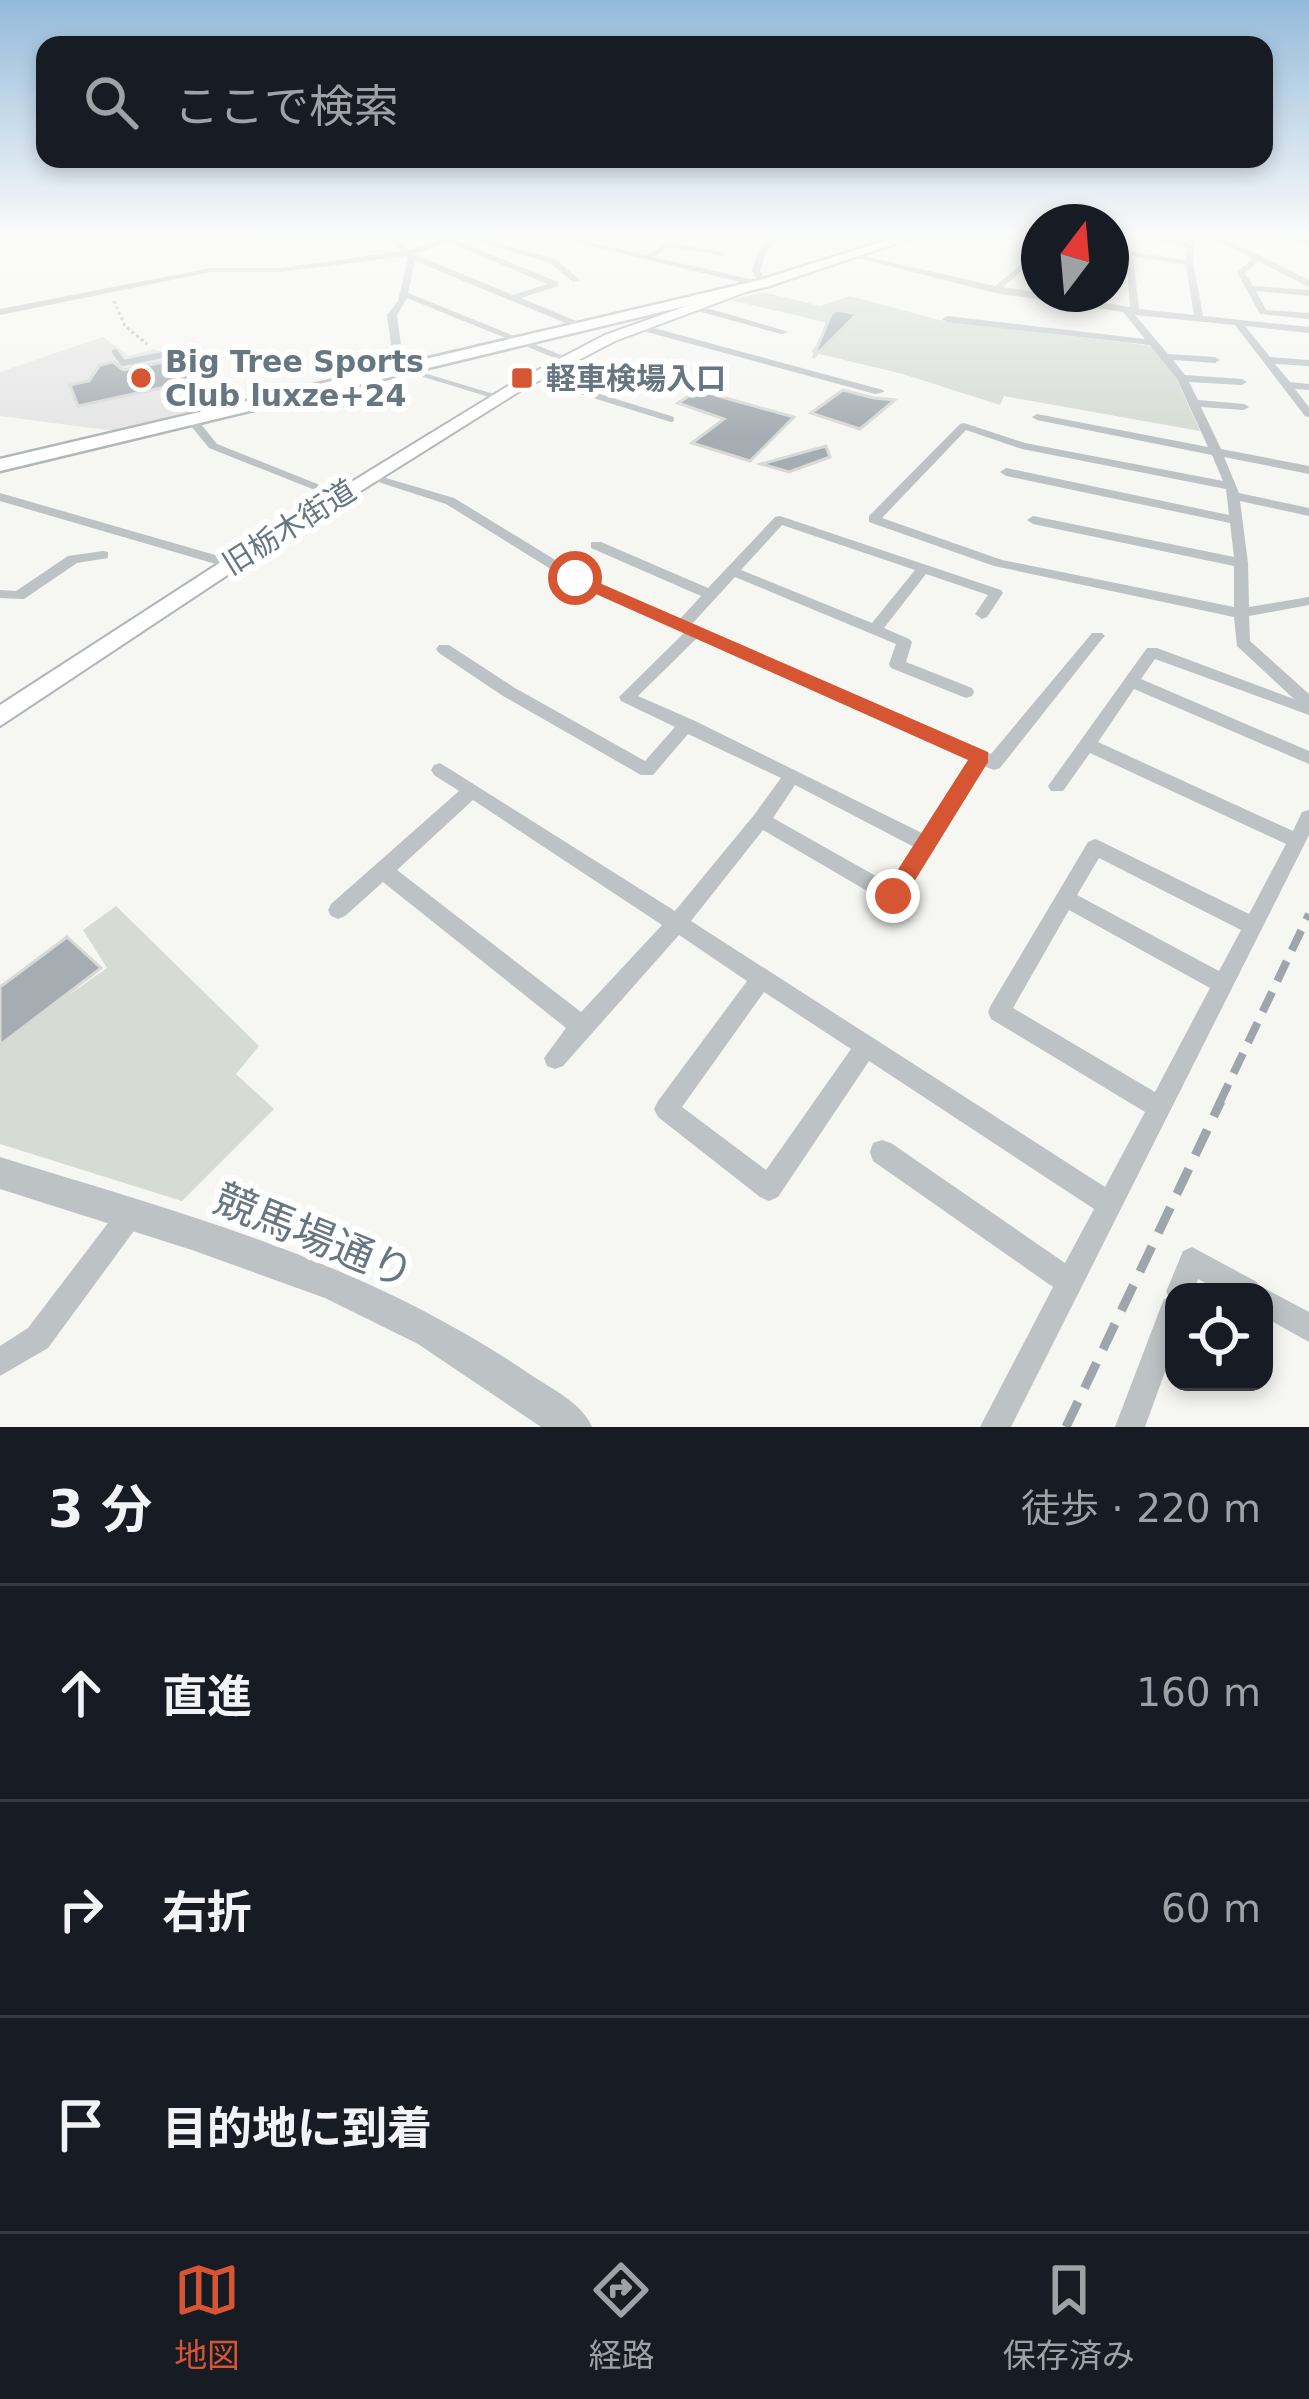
<!DOCTYPE html>
<html lang="ja">
<head>
<meta charset="utf-8">
<style>
  body { margin:0; font-family:"DejaVu Sans","Noto Sans JP",sans-serif; background:#242831; color:#f1f3f6 }
  .controls { position:absolute; right:36px; bottom:36px; display:grid; overflow:hidden; border-radius:24px; box-shadow:0 6px 18px #0003 }
  .controls button { width:108px; height:108px; display:grid; place-items:center; padding:0; border:0; border-bottom:3px solid #363941; background:#171b24; color:#f1f3f6; font:60px sans-serif }
  .compass { position:absolute; left:1021px; top:204px; width:108px; height:108px; border-radius:50%; background:#171b24; box-shadow:0 6px 18px #0003; rotate:16deg }
  .stop { position:absolute; width:36px; height:36px; margin:-27px; border:9px solid #d65633; border-radius:50%; background:#fff }
  .stop.end { background:#d65633; border-color:#fff; box-shadow:0 3px 12px #0008 }
  .list { margin:0; padding:0; list-style:none }
  h2 { display:flex; justify-content:space-between; align-items:center; height:156px; margin:0; padding:0 48px; font-size:51px }
  h2 small { font-size:39px; font-weight:400; color:#9ea1a6 }
  .list li { display:grid; grid-template-columns:78px 1fr auto; gap:36px; align-items:center; box-sizing:border-box; height:216px; padding:0 48px; border-top:3px solid #363941 }
  .list b { display:block; font-size:45px; white-space:nowrap }
  .list em { font-size:39px; font-style:normal; color:#9ea1a6 }
  .icon { flex:none; width:66px; height:66px; fill:none; stroke:currentColor; stroke-width:2; stroke-linecap:round; stroke-linejoin:round }
  .map { position:relative; flex:none; width:1309px; height:1427px; overflow:hidden }
  .search { position:absolute; background:#171b24; box-shadow:0 6px 18px #0003; left:36px; right:36px; top:36px; height:132px; display:flex; align-items:center; gap:30px; box-sizing:border-box; padding:0 42px; border-radius:24px; color:#9ea1a6; font-size:45px }
  .sheet { height:804px; background:#171b24 }
  nav { display:flex; justify-content:space-around; align-items:center; box-sizing:border-box; height:168px; border-top:3px solid #363941; background:#171b24; font-size:33px; color:#9ea1a6 }
  nav a { display:grid; justify-items:center; gap:6px }
  nav .on { color:#d65633 }
  .map>svg:first-child { display:block }
</style>
</head>
<body>
<div class="map">
<svg width="1309" height="1427" viewBox="0 0 1309 1427">
  <rect width="100%" height="100%" fill="#f6f6f3"/>
  <!-- built -->
  <path fill="#e4e5e4" d="M103 337 129 356 154 349 215 370 209 378 229 403 115 431 0 416V372Z"/>
  <!-- green -->
  <g fill="#d6dbd3">
    <path d="M763 292 820 306 850 296 939 320 1152 346 1176 378 1200 431 1004 396 1000 405 903 374 811 352 832 324 731 300Z"/>
    <path d="M116 906 259 1046 236 1074 274 1109 182 1201 0 1144V1043L107 968 83 930Z"/>
  </g>
  <!-- building -->
  <g fill="#a5adb2" stroke="#d8d8d6" stroke-width="3">
    <path d="M837 310 857 314 813 358 831 314Z"/>
    <path d="M113 362 123 370 164 362 170 369 184 367 193 381 78 406 70 385 89 381 100 365Z"/>
    <path d="M698 390 736 401 794 417 750 461 692 443 724 419 678 403Z"/>
    <path d="M843 390 874 398 895 400 860 429 811 413Z"/>
    <path d="M826 446 830 457 789 472 761 464Z"/>
    <path d="M67 937 101 968 0 1045V987Z"/>
  </g>
  <g fill="none" stroke-linecap="round" stroke-linejoin="round">
    <!-- secondary casing -->
    <g stroke="#b0b6ba" stroke-width="4">
      <path id="secondary" d="M757 281 767 284 615 341 523 389 238 568 0 726V705L224 560 513 383 605 335Z"/>
    </g>
    <!-- primary casing -->
    <g stroke="#b1b6b9" stroke-width="5">
      <path id="primary" d="M897 237H915L769 286 0 471V459L760 280Z"/>
    </g>
    <!-- path -->
    <g stroke="#b8bbbd" stroke-width="3" stroke-dasharray="3 3" stroke-linecap="butt">
      <path d="M114 301 125 326 147 344"/>
      <path d="M185 356 219 366 209 378 225 395"/>
    </g>
    <!-- service -->
    <g stroke="#bdc2c5" stroke-width="6">
      <path d="M115 352 123 363 172 353"/>
      <path d="M535 377 671 419"/>
    </g>
    <!-- minor -->
    <g fill="#bdc2c5" fill-rule="evenodd">
      <path d="M387 237H395L409 250 450 237H461L456 240 558 282V286L521 298 586 325V329H580L415 261 408 293 571 359 562 361 407 298 397 315 404 367 504 397 499 400 404 371 395 373 387 315 398 301 408 257 406 256 281 272H211L0 315V309L211 268H281L402 251ZM448 242 547 284 513 295 413 254Z"/>
      <path d="M461 237H473L556 259 580 280 573 282 550 263Z"/>
      <path d="M553 237H566L646 255 668 242 722 252 725 256 669 247 654 257 758 281 752 271 759 249 773 237H782L767 250 760 271 768 283 761 287Z"/>
      <path d="M904 237H913L909 239Z"/>
      <path d="M1135 237 1187 242 1188 237H1196L1193 261 1203 316 1309 327V333L1245 326 1270 357 1309 360V366L1275 364 1290 382 1309 384V390L1295 389 1309 407V417L1305 416 1235 325 1135 315 1168 354 1215 357 1220 360 1215 363 1173 360 1185 375 1242 379 1247 382 1242 385 1189 382 1198 400 1244 404 1249 407 1244 410 1201 407 1221 449 1309 466V474L1224 457 1239 493 1309 508V516L1240 501 1248 563 1249 607 1309 597V605L1249 616 1250 641 1309 694V715L1155 659 1141 679 1309 751V764L1134 689 1098 742 1293 831 1302 812 1309 810V835L1011 1427H980L1053 1287 873 1161 870 1152 873 1143 882 1140 891 1143 1065 1263 1094 1209 869 1061 778 1197 769 1201 760 1197 658 1117 654 1109 658 1101 747 981 679 935 563 1066 555 1069 547 1066 544 1058 566 1028 383 882 345 916 338 919 331 916 328 910 331 904 459 791 434 775 431 770 434 765 440 763 675 911 754 815 781 778 688 734 653 775H641L503 696 439 653 436 649 439 645H449L515 688 645 761 675 727 621 701 619 697 685 632 570 581 446 504 363 477 369 473 454 498 580 575 680 619 701 596 591 548V542H601L708 588 775 517 780 516 1001 590 1003 593 987 617 982 619 975 614 988 595 926 574 884 628 909 639 912 642 906 662 972 688 974 692 972 696 966 698 891 668 889 664 896 644 735 577 692 624 991 754 1092 633H1102L1105 636 1102 639 1000 768 994 770 984 766 900 902 893 904 886 902 763 830 691 921 1105 1187 1145 1112 991 1019 988 1012 991 1005 1088 842 1095 839 1102 842 1249 914 1286 844 1090 753 1063 791H1051L1048 786 1147 648H1157L1294 699 1237 646 1234 617 994 566 869 522V516L960 424 964 423 1025 443 1223 481 1212 455 1037 420 1032 417 1037 414 1208 447 1177 379 1150 345 947 322 942 319 947 316 1145 339 1123 312 995 293 851 256 855 254 995 286 1028 259 1031 263 1003 287 1130 307 1126 251 1185 260 1187 247ZM1133 256 1186 265 1194 315 1139 309ZM966 430 1022 449 1226 489 1229 515 1006 468 1000 472 1006 476 1230 523 1234 557 1033 516 1027 520 1033 524 1234 566V607L1002 560 882 518ZM782 525 915 570 872 623 741 570ZM697 638 969 759 922 833 693 720 638 696ZM795 785 914 847 890 884 773 818ZM473 800 662 925 581 1012 397 870ZM1099 858 1241 930 1219 971 1077 895ZM1069 910 1210 988 1155 1092 1013 1008ZM764 992 851 1049 766 1170 682 1107Z"/>
      <path d="M1272 237 1309 240V244L1276 239Z"/>
      <path d="M1255 256 1262 258 1245 273 1253 286 1309 290V296L1256 291 1266 310 1309 313V319L1260 314 1237 272Z"/>
      <path d="M694 306H700L789 332 781 334 694 310Z"/>
      <path d="M639 324 883 390 884 392 875 394 636 329 634 327Z"/>
      <path d="M188 418H196L217 444 345 495 339 499 335 498 209 448 186 420Z"/>
      <path d="M0 493 236 561 238 564 236 567H226L0 501Z"/>
      <path d="M103 551 108 552V558L77 563 24 599 0 598V590L16 591 68 556Z"/>
      <path d="M130 1202 139 1206 143 1215 139 1224 48 1348 0 1376V1346L28 1328 121 1206Z"/>
      <path d="M1192 1247 1257 1282 1260 1290 1264 1288 1309 1312V1342L1264 1317V1292H1221L1198 1279 1194 1292H1174V1347L1145 1427H1115L1160 1309 1164 1299 1169 1297 1166 1292 1183 1251Z"/>
    </g>
    <!-- tertiary -->
    <g fill="#bdc2c5" fill-rule="evenodd">
      <path d="M1210 237H1222L1309 280V287Z"/>
      <path d="M0 1157C190 1216 364 1261 531 1375 552 1389 582 1403 592 1427H541L418 1344 325 1298 192 1250 0 1189Z"/>
    </g>
    <!-- secondary -->
    <use href="#secondary" fill="#fff" fill-rule="evenodd"/>
    <!-- primary -->
    <use href="#primary" fill="#fff" fill-rule="evenodd"/>
    <!-- rail-far1 -->
    <path stroke="#9fa6ab" stroke-width="8" stroke-dasharray="22 12" stroke-linecap="butt" d="M1219 1104 1309 914"/>
    <!-- rail -->
    <path stroke="#9fa6ab" stroke-width="9" stroke-dasharray="28 15" stroke-linecap="butt" d="M1066 1427 1221 1101"/>
  </g>
  <!-- sky -->
  <linearGradient id="sky" x2="0" y2="1"><stop stop-color="#94bada"/><stop offset="0.54" stop-color="#fbfbfa"/><stop offset="1" stop-color="#fbfbfa" stop-opacity="0"/></linearGradient>
  <rect width="1309" height="437" fill="url(#sky)"/>
  <!-- route -->
  <path fill="#d65633" d="M569 575H581L988 752V762L901 903H885L881 896 968 760 569 582Z"/>
  <!-- markers -->
  <g fill="#d65633" stroke="#fff" stroke-width="4.5">
    <circle cx="141" cy="378" r="12"/>
    <rect x="510" y="366" width="24" height="24" rx="6"/>
  </g>
  <g text-anchor="middle" dominant-baseline="central" stroke-width="12" stroke-linejoin="round" paint-order="stroke">
    <!-- far-poi labels -->
    <g font-size="30" font-weight="bold" fill="#677782" stroke="#fff" text-anchor="start">
      <text x="165" y="361">Big Tree Sports<tspan x="165" dy="34">Club luxze+24</tspan></text>
      <text x="546" y="378">軽車検場入口</text>
    </g>
    <!-- far-street labels -->
    <g font-size="30" fill="#677782" stroke="#fff">
      <text transform="translate(289 527) rotate(-32)">旧栃木街道</text>
    </g>
    <!-- near-street labels -->
    <g font-size="42" fill="#677782" stroke="#fff">
      <text transform="translate(314 1236) rotate(22)">競馬場通り</text>
    </g>
  </g>
</svg>
<div class="controls">
<button><svg class="icon" aria-label="locate" viewBox="0 0 24 24"><circle cx="12" cy="12" r="6"/><path d="M12 2v4M12 18v4M2 12h4M18 12h4"/></svg></button>
</div>
<svg class="compass" viewBox="-18 -18 36 36"><path d="M0-13l5 13h-10z" fill="#e53935"/><path d="M0 13l5-13h-10z" fill="#9ea1a6"/></svg>
<div class="stop" style="left:575px;top:578px"></div>
<div class="stop end" style="left:893px;top:896px"></div>
<div class="search"><svg class="icon" aria-label="search" viewBox="0 0 24 24"><circle cx="10" cy="10" r="6"/><path d="M15 15l6 6"/></svg>ここで検索</div>
</div>
<section class="sheet">
<h2>3 分<small>徒歩 · 220 m</small></h2>
<ul class="list">
<li><svg class="icon" aria-label="ahead" viewBox="0 0 24 24"><path d="M12 20V5M6 11l6-6 6 6"/></svg><div><b>直進</b></div><em>160 m</em></li>
<li><svg class="icon" aria-label="right" viewBox="0 0 24 24"><path d="M7 20v-9h11M14 6l5 5-5 5"/></svg><div><b>右折</b></div><em>60 m</em></li>
<li><svg class="icon" aria-label="arrive" viewBox="0 0 24 24"><path d="M6 21V4h12l-3 4 3 4H6"/></svg><div><b>目的地に到着</b></div></li>
</ul>
</section>
<nav>
<a class="on"><svg class="icon" aria-label="map" viewBox="0 0 24 24"><path d="M3 6l6-2 6 2 6-2v14l-6 2-6-2-6 2zM9 4v14M15 6v14"/></svg>地図</a>
<a><svg class="icon" aria-label="directions" viewBox="0 0 24 24"><path d="M12 3l9 9-9 9-9-9zM9 14v-3h6M13 9l2 2-2 2"/></svg>経路</a>
<a><svg class="icon" aria-label="saved" viewBox="0 0 24 24"><path d="M7 4h10v16l-5-4-5 4z"/></svg>保存済み</a>
</nav>
</body>
</html>
